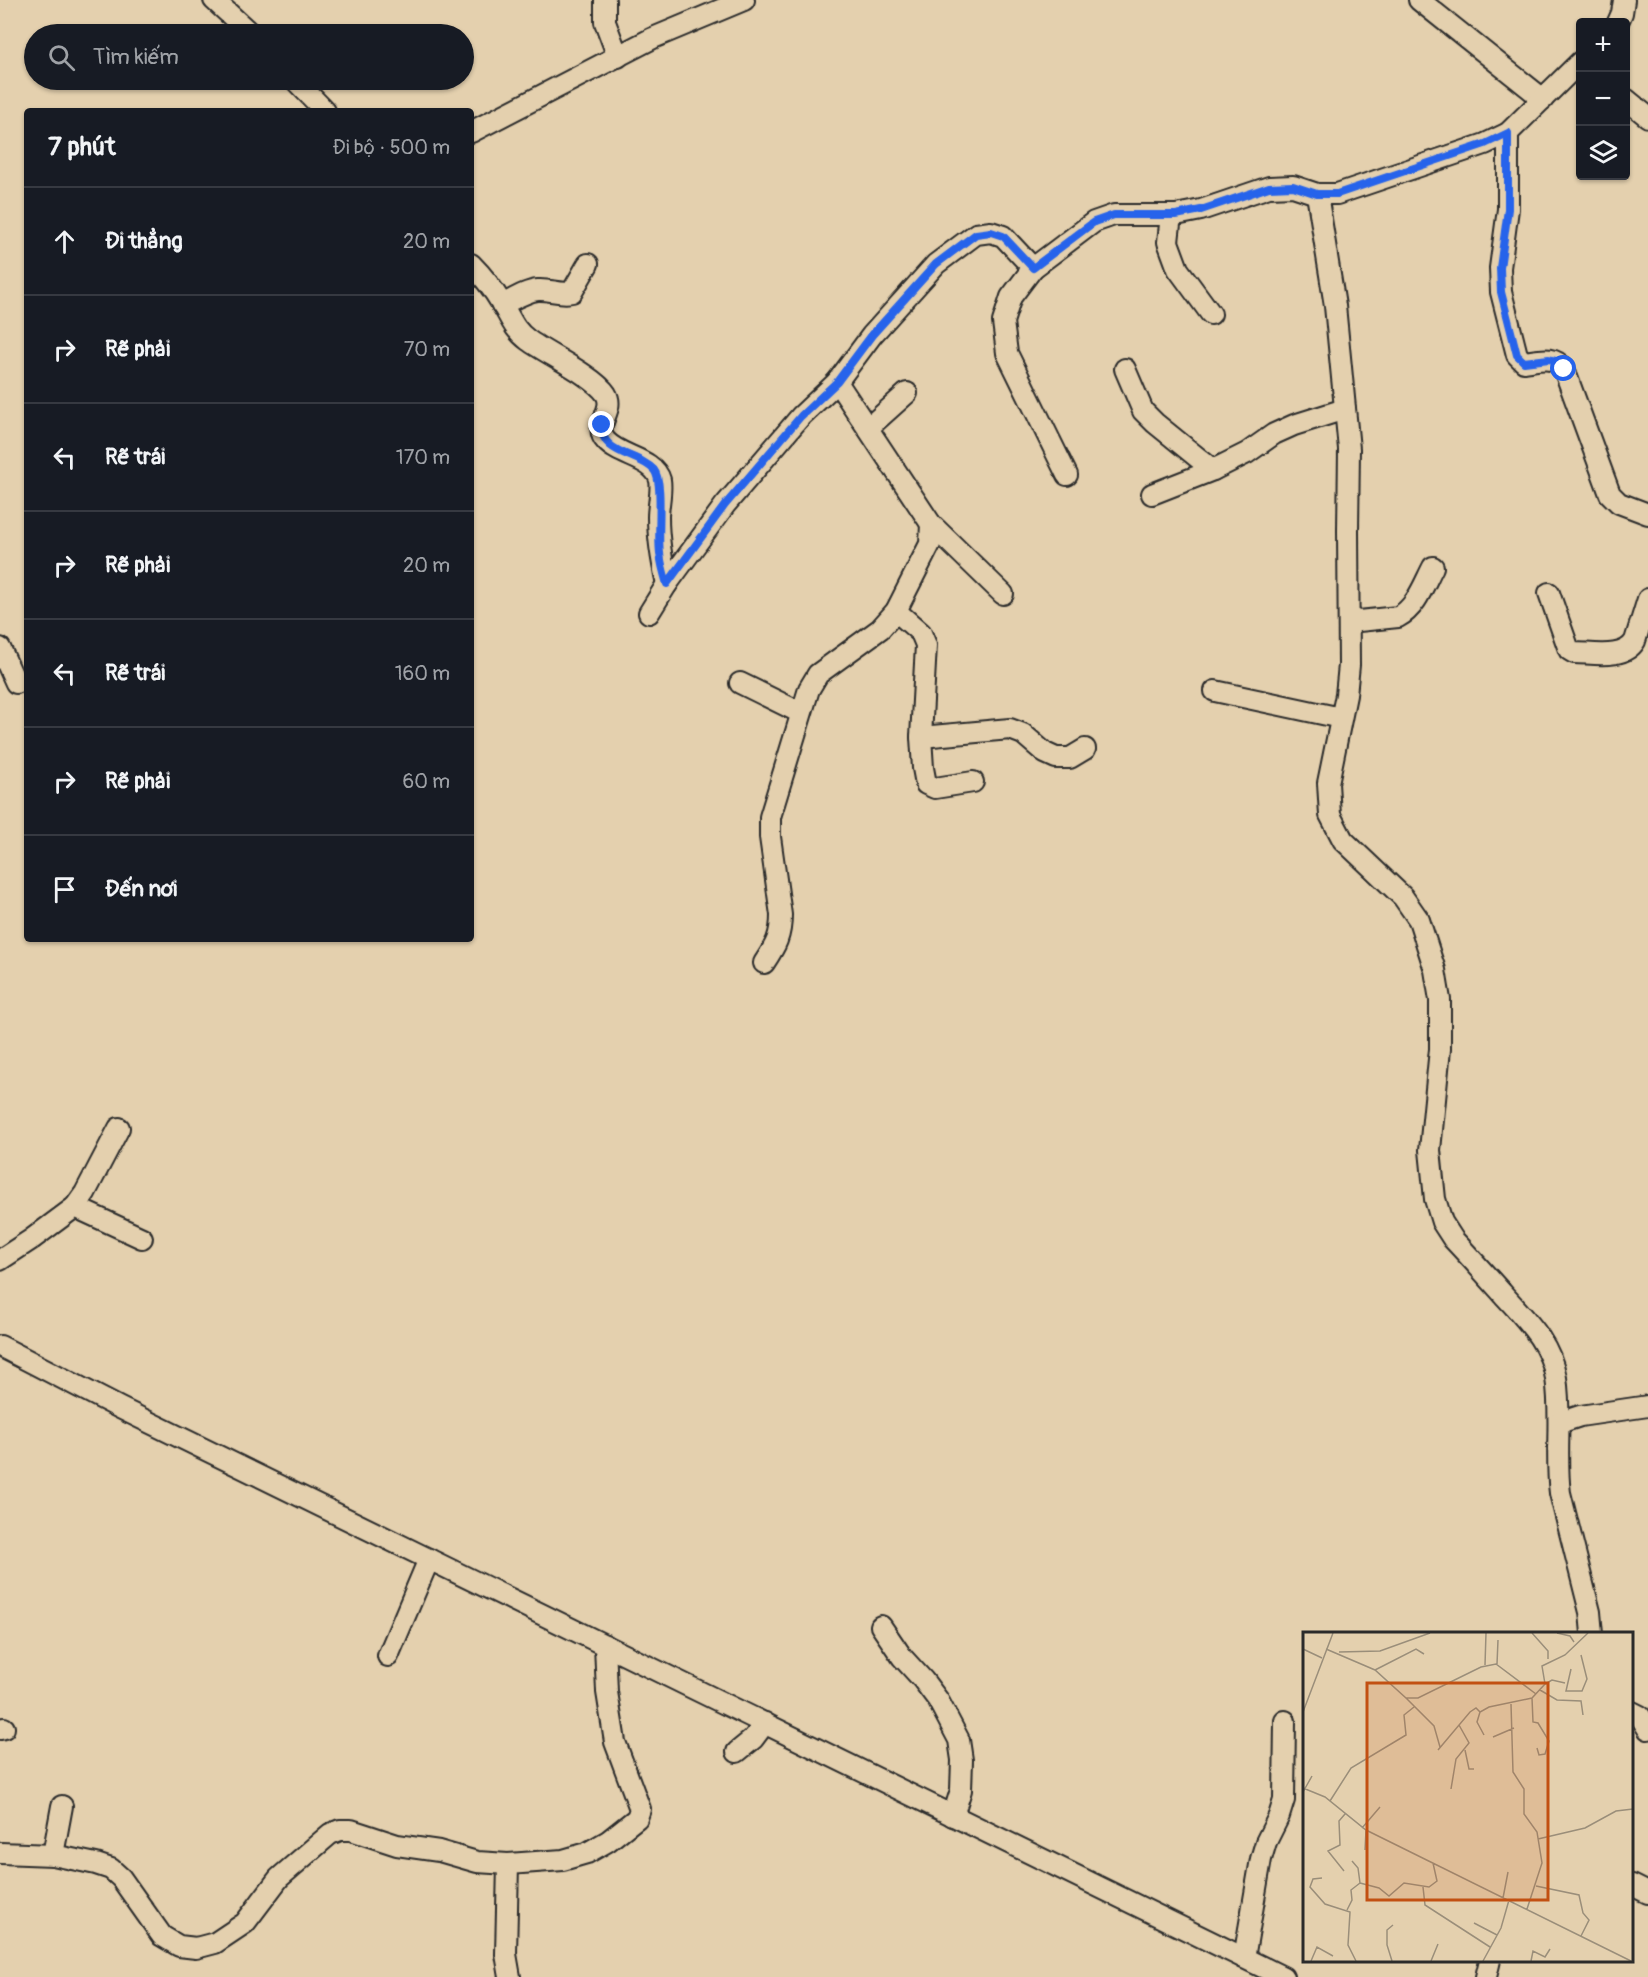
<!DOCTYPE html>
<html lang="vi">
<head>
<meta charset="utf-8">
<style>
  body { margin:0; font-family:Pangolin,sans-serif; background:#20242c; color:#f1f3f6 }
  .controls { position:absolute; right:18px; top:18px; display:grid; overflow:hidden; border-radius:6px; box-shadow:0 2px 4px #0004 }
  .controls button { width:54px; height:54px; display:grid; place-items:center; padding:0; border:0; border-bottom:2px solid #363941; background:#171b24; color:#f1f3f6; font:30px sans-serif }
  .stop { position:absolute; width:18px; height:18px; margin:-14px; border:4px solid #2563eb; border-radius:50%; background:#fff }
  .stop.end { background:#2563eb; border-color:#fff; box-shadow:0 2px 6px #0008 }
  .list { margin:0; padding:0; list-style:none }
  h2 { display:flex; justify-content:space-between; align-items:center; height:78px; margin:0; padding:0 24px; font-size:26px }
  h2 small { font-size:20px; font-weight:400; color:#9ea1a6 }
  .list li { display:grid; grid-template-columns:39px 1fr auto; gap:18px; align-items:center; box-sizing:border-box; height:108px; padding:0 24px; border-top:2px solid #363941 }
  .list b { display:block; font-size:22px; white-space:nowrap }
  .list em { font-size:20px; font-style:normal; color:#9ea1a6 }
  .icon { flex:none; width:33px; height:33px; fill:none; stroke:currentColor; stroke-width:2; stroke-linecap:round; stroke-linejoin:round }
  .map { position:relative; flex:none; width:1648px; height:1977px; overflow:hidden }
  .search { position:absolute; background:#171b24; box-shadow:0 2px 4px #0004; left:24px; top:24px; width:450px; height:66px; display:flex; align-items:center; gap:15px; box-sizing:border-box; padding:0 21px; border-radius:33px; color:#9ea1a6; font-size:22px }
  .panel { position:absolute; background:#171b24; box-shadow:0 2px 4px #0004; left:24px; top:108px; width:450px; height:834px; border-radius:6px }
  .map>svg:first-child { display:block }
</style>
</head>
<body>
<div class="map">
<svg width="1648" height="1977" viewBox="0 0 1648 1977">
  <rect width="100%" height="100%" fill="#e4d0ae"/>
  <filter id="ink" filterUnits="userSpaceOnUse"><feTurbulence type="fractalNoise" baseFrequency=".0167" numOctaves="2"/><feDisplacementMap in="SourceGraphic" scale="12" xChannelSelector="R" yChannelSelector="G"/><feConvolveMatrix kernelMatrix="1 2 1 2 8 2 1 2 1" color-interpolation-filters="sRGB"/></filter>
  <g filter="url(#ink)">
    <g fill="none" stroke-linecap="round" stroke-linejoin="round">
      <!-- minor casing -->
      <g stroke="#2b2b2b" stroke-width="24">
        <g id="minor">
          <path d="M214 0 251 34"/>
          <path d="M605 0V22L618 57"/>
          <path d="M1419 0 1543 99"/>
          <path d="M1618 22 1622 13 1624 0"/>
          <path d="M295 80 325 111"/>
          <path d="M1626 99 1648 117"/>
          <path d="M471 132 653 38 744 0"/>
          <path d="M1508 133V209L1500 268 1501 292 1517 355 1524 362C1539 360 1555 355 1564 369L1610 494 1619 503 1648 514"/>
          <path d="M1317 194 1335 306 1349 449 1348 531 1349 665 1346 695 1328 783 1330 815 1343 840 1403 897 1419 920 1435 970 1440 1000V1049L1430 1150 1435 1199 1442 1222 1453 1239C1470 1257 1486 1275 1503 1294 1526 1320 1550 1342 1556 1378 1562 1416 1555 1455 1560 1493L1590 1612 1592 1634"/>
          <path d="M1171 215 1168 242 1178 269 1211 314"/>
          <path d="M471 264C483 276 493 289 502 304 510 317 514 330 528 340 547 354 594 376 606 394 616 410 592 426 606 441 620 457 654 458 660 480 662 491 658 506 658 517 658 540 662 562 667 584"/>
          <path d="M502 305C514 299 526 291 538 290 550 289 561 295 572 292L588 264"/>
          <path d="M1125 369 1143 411 1155 423 1213 470"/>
          <path d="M837 382 931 524 1003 594"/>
          <path d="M868 428 907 393"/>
          <path d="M1067 475 1007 353 1003 322 1011 297 1033 268 1094 222 1114 215H1176L1201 210 1269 187 1293 186 1317 194H1337L1485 144 1508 133 1580 62"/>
          <path d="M1152 494 1213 470 1247 453 1274 434 1294 425 1345 409"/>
          <path d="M1549 593 1569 650 1574 653C1593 653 1624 660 1635 641L1648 599"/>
          <path d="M896 611 921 633 926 645 921 737 923 768 926 784 935 788 973 782"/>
          <path d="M649 613 667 584 725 505 801 416 837 382 872 335 936 264 976 234 991 232 1003 236 1033 268"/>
          <path d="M1349 622 1398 617C1416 608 1424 584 1433 567"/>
          <path d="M0 648 16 683"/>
          <path d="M740 683 801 713"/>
          <path d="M1215 691 1341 718"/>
          <path d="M921 737 1010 729 1023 734 1045 753 1056 758H1070L1085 749"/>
          <path d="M764 963C776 945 781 936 781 915L770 837V817L809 689 818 674 880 629 896 611 930 544 931 524"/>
          <path d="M75 1207 142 1238"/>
          <path d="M0 1260 32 1239 75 1207 85 1193 119 1128"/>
          <path d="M0 1346 120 1408 1283 1977"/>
          <path d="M1559 1423 1580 1416 1648 1406"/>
          <path d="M881 1626 902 1657 923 1680 938 1700 959 1740 962 1760 961 1790 953 1816"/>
          <path d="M388 1656 429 1559"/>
          <path d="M1632 1712 1640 1716 1648 1729"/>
          <path d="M0 1729 4 1728"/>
          <path d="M737 1752 753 1739 765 1723"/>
          <path d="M0 1853 53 1855 96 1864 111 1869 121 1878 162 1936 179 1946 196 1948 215 1943 245 1923 279 1878 330 1834 340 1830H351L397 1845 439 1851 477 1862 508 1864 536 1862 563 1860 587 1853 608 1841 637 1818 640 1809 615 1742 607 1692 605 1645"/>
          <path d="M53 1855 62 1806"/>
          <path d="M508 1864 506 1954 510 1977"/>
          <path d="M1632 1885 1648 1893"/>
          <path d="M1244 1958 1261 1859 1266 1842 1279 1816 1284 1800 1285 1721"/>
          <path d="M1486 1977 1490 1960"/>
        </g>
      </g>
      <!-- minor -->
      <use href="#minor" stroke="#e4d0ae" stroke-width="20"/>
    </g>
  </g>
  <g fill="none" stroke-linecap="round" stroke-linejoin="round" filter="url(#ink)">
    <!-- route -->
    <path stroke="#2563eb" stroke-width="8" d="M602 425C600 455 639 453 654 470 664 482 657 533 660 553 661 563 664 574 667 584L725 505 801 416 837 382 872 335 936 264 976 234 991 232 1003 236 1033 268 1094 222 1114 215H1176L1201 210 1269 187 1293 186 1317 194H1337L1485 144 1508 133V209L1500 268 1501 292 1517 355 1524 362 1549 359 1559 362 1564 369"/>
  </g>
  <!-- overview -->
  <g transform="translate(1303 1632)">
    <rect width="330" height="330" fill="#e4d0ae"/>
    <path fill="none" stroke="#9a8e7a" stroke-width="1.5" d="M229 1 245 19V27M254 1 267 4 271 10M0 17 19 26M23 17 72 38 103 66H115L178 35 193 32 233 62M36 20 77 19 127 1M194 32 195 8M182 33 183 1M268 37 263 59H279L284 47 278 23M72 38 113 17 121 22M242 52 249 48 262 51M237 58 254 68 278 69 280 83M103 66 131 94 137 115M229 66 230 90 235 91 246 109 242 122 236 123 234 116M208 72 210 140 221 157V182L234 200 239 231 224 277M0 80 30 1M181 103 174 90 177 80 186 75 229 66 242 52 239 34 262 23 285 1M190 105 211 96M135 118 167 80 173 76 177 80M162 118 166 137H171M0 156 22 165 63 198 328 329M148 157 153 127 166 111 156 93M0 160 9 144M27 169 48 136 103 103 101 83 111 75M59 196 77 175M235 207 282 196 313 179 330 177M62 218 63 198M49 229 55 236 57 251M41 239 25 219 37 213 36 189 42 182M19 246 10 247 7 255 22 272 47 280 45 313 53 329M57 251 76 256 86 264 101 251 126 255 134 249 130 231M233 254 276 263 280 281 286 288 278 304M120 255 122 273 187 315M200 266 205 240M44 278 49 268 48 258 57 251M171 291 194 303M8 329 14 315 30 324M89 329 84 313V298L90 293M128 329 135 312M180 329 198 296 206 268M228 329 230 319 242 325 247 317"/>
    <path fill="#c25012" fill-opacity="0.15" stroke="#c25012" stroke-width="3" d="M64 51H245V268H64Z"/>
    <rect width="330" height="330" fill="none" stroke="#2b2b2b" stroke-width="3"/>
  </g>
</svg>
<div class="controls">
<button>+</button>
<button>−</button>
<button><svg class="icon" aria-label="layers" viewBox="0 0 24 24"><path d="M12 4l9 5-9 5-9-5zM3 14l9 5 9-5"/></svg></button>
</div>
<div class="stop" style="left:1564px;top:369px"></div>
<div class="stop end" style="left:602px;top:425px"></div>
<div class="search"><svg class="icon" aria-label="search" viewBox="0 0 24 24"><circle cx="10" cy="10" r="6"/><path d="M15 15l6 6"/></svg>Tìm kiếm</div>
<section class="panel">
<h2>7 phút<small>Đi bộ · 500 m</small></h2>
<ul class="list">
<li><svg class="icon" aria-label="ahead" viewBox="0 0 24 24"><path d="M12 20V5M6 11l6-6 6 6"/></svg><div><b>Đi thẳng</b></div><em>20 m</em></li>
<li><svg class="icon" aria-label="right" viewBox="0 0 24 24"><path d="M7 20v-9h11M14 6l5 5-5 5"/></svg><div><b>Rẽ phải</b></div><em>70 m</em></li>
<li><svg class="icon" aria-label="left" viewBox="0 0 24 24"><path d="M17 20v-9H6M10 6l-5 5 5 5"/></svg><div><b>Rẽ trái</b></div><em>170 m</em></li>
<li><svg class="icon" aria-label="right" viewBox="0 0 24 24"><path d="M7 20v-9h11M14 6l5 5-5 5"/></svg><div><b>Rẽ phải</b></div><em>20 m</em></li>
<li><svg class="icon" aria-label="left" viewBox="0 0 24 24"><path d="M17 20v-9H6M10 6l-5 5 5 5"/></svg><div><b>Rẽ trái</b></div><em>160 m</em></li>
<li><svg class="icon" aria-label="right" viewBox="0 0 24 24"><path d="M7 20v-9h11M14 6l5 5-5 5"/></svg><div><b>Rẽ phải</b></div><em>60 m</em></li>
<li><svg class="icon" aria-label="arrive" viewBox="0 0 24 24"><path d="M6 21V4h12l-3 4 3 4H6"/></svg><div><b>Đến nơi</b></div></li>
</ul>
</section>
</div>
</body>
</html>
